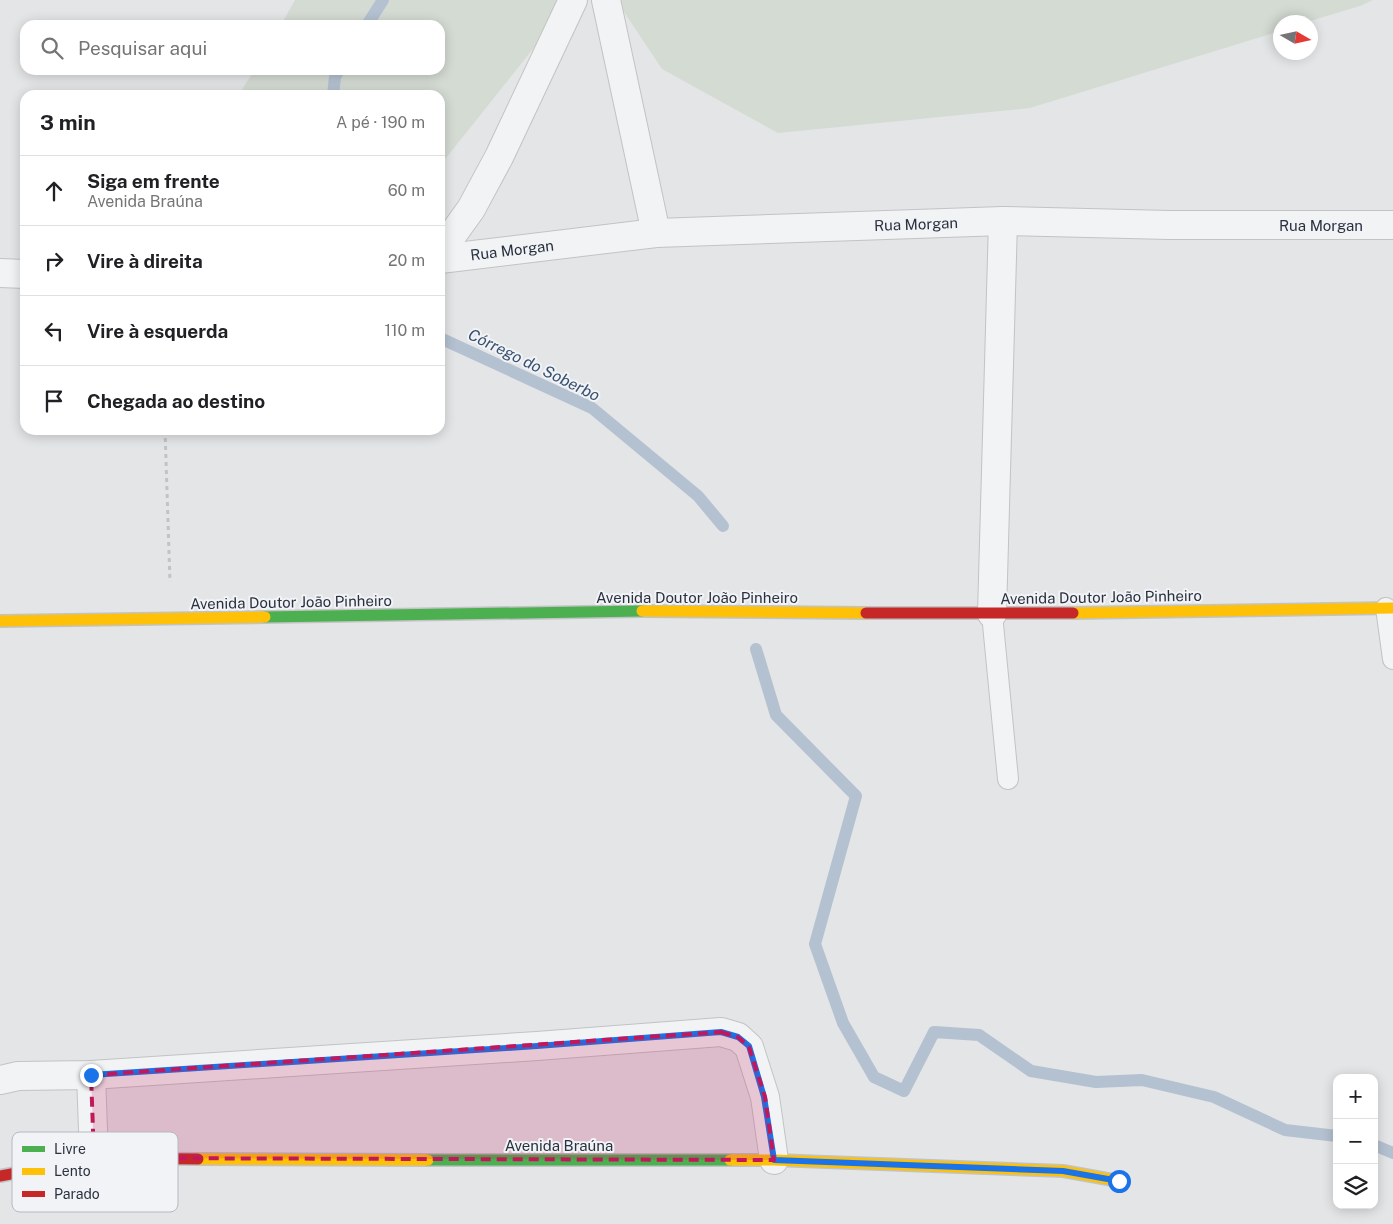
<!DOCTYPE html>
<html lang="pt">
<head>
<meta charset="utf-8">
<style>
  body { margin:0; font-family:"Public Sans",sans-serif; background:#f6f6f6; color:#202124 }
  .controls { position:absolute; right:15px; bottom:15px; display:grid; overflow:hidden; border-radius:10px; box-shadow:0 2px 12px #0003 }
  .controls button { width:45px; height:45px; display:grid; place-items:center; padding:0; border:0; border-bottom:1px solid #e0e0e0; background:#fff; color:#202124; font:25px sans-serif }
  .compass { position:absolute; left:1273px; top:15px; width:45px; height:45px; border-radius:50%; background:#fff; box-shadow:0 2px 12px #0003; rotate:99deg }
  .stop { position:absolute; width:15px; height:15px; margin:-11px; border:4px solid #1a73e8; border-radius:50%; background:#fff }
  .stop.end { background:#1a73e8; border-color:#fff; box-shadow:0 1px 5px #0008 }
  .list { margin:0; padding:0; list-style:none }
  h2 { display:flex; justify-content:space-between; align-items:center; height:65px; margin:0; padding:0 20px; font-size:21px }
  h2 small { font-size:16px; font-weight:400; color:#757577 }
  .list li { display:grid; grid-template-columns:32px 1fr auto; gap:15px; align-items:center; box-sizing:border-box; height:70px; padding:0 20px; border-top:1px solid #e0e0e0 }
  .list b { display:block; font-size:19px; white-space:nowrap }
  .list p { margin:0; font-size:16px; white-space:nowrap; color:#757577 }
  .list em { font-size:16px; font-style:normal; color:#757577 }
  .icon { flex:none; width:28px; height:28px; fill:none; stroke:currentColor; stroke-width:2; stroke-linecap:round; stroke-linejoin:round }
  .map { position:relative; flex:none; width:1393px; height:1224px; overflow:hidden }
  .search { position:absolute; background:#fff; box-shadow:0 2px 12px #0003; left:20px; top:20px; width:425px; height:55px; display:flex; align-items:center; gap:12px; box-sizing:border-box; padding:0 18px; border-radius:15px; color:#757577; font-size:19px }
  .panel { position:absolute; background:#fff; box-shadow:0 2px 12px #0003; left:20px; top:90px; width:425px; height:345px; border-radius:15px }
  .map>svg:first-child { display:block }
</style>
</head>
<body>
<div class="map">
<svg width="1393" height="1224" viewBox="0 0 1393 1224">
  <rect width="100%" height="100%" fill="#e3e5e7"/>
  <!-- green -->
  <g fill="#d4dbd3">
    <path d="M295 0H572L446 158 440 160V95H239L254 70H440V25H281Z"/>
    <path d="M616 0H1373L1360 6 1307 22H1280V31L1030 108 778 133 662 69Z"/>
  </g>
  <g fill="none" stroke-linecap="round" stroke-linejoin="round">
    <!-- stream -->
    <g stroke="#b4c1d0" stroke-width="12">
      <path d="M367 25 383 0"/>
      <path d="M333 95 335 77 339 70"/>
      <path d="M440 338 592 408 698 496 723 526"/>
      <path d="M756 649 776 715 856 796 815 944 843 1023 874 1077 904 1091 934 1032 979 1035 1031 1071 1096 1082 1142 1080 1214 1097 1285 1130 1337 1136"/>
      <path d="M1374 1145 1393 1153"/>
    </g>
    <!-- lane casing -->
    <g stroke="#c1c3c5" stroke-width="22">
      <g id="lane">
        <path d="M1386 608 1393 659"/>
        <path d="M992 614 1008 779"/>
      </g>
    </g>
    <!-- street casing -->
    <g stroke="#c1c3c5" stroke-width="30">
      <g id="street">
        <path d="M606 0 656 233"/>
        <path d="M440 252 471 209 499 157 573 0"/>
        <path d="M440 259 656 233 1003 221 1169 225H1393"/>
        <path d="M0 273 25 274"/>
        <path d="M992 614 1003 221"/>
        <path d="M91 1075 94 1158"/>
        <path d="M0 1080 18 1076 91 1075 537 1046 721 1032 738 1037 749 1047 765 1097 774 1160"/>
      </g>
    </g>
    <!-- fast casing -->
    <g stroke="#c1c3c5" stroke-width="14">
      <g id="fast">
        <path d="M265 617 642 611"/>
        <path d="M428 1160H730"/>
      </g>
    </g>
    <!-- slow casing -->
    <g stroke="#c1c3c5" stroke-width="14">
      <g id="slow">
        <path d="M642 611 866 613"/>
        <path d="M1073 613 1393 608"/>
        <path d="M0 621 265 617"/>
        <path d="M198 1159 428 1160"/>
        <path d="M730 1160H774L1063 1171 1119 1181"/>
      </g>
    </g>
    <!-- jam casing -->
    <g stroke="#c1c3c5" stroke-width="14">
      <g id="jam">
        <path d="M866 613H1073"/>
        <path d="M0 1176 94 1158 198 1159"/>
      </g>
    </g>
    <!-- path -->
    <path stroke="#c2c3c7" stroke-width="3" stroke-dasharray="4 4" stroke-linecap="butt" d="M165 430 170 582"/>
    <!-- lane -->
    <use href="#lane" stroke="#f2f3f4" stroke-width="20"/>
    <!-- street -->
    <use href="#street" stroke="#f2f3f4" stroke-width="28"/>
    <!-- fast -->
    <use href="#fast" stroke="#4caf50" stroke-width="11"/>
    <!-- slow -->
    <use href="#slow" stroke="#ffc107" stroke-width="11"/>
    <!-- jam -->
    <use href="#jam" stroke="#c62828" stroke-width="11"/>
  </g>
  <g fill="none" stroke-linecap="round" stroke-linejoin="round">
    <!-- route -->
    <path stroke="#1a73e8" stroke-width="6" d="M91 1075 537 1046 721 1032 738 1037 749 1046 764 1097 774 1160 1063 1171 1119 1181"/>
  </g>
  <!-- marked area -->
  <path fill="#c2185b" fill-opacity="0.2" stroke="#c2185b" stroke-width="4" stroke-dasharray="10 6" stroke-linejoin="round" d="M721 1032 738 1037 749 1047 765 1097 774 1160 94 1158 91 1075Z"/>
  <g text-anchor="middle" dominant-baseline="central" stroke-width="4" stroke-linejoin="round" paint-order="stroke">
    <!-- street labels -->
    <g font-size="15" fill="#2b323f" stroke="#f1f3f6">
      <text transform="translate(916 224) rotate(-2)">Rua Morgan</text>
      <text x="1321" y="225">Rua Morgan</text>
      <text transform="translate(512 250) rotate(-7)">Rua Morgan</text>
      <text x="697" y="597">Avenida Doutor João Pinheiro</text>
      <text transform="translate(1101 597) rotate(-1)">Avenida Doutor João Pinheiro</text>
      <text transform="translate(291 602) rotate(-1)">Avenida Doutor João Pinheiro</text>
      <text x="559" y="1145">Avenida Braúna</text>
    </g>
    <!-- water labels -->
    <g font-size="16" font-style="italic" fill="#385070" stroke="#f1f3f6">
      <text transform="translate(534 365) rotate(26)">Córrego do Soberbo</text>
    </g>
  </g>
  <!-- legend -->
  <rect x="12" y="1132" width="166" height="80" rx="8" fill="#f1f3f6" stroke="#b6b9bf" stroke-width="1"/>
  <rect x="22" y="1146" width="23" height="6" fill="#4caf50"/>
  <rect x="22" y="1168" width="23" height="7" fill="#ffc107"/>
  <rect x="22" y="1191" width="23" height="6" fill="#c62828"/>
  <g font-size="14" fill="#2b323f">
    <text x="54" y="1154">Livre</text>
    <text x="54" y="1176">Lento</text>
    <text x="54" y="1199">Parado</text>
  </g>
</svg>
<div class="controls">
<button>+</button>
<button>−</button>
<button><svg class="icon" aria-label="layers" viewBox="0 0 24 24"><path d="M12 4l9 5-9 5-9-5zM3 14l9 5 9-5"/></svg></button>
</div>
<svg class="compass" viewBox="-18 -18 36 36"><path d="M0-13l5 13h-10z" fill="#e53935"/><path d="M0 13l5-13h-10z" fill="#757577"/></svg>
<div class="stop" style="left:1119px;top:1181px"></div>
<div class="stop end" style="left:91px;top:1075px"></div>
<div class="search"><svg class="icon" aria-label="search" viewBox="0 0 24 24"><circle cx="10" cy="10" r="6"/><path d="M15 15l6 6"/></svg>Pesquisar aqui</div>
<section class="panel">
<h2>3 min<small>A pé · 190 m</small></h2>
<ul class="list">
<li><svg class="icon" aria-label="ahead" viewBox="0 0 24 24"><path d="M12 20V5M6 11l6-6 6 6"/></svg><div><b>Siga em frente</b><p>Avenida Braúna</p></div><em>60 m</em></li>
<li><svg class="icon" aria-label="right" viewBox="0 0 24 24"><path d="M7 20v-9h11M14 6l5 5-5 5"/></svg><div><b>Vire à direita</b></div><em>20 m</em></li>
<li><svg class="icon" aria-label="left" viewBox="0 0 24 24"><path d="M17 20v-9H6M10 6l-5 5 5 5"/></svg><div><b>Vire à esquerda</b></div><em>110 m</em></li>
<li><svg class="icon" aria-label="arrive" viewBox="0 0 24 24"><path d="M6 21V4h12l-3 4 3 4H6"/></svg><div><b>Chegada ao destino</b></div></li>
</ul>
</section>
</div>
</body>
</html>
